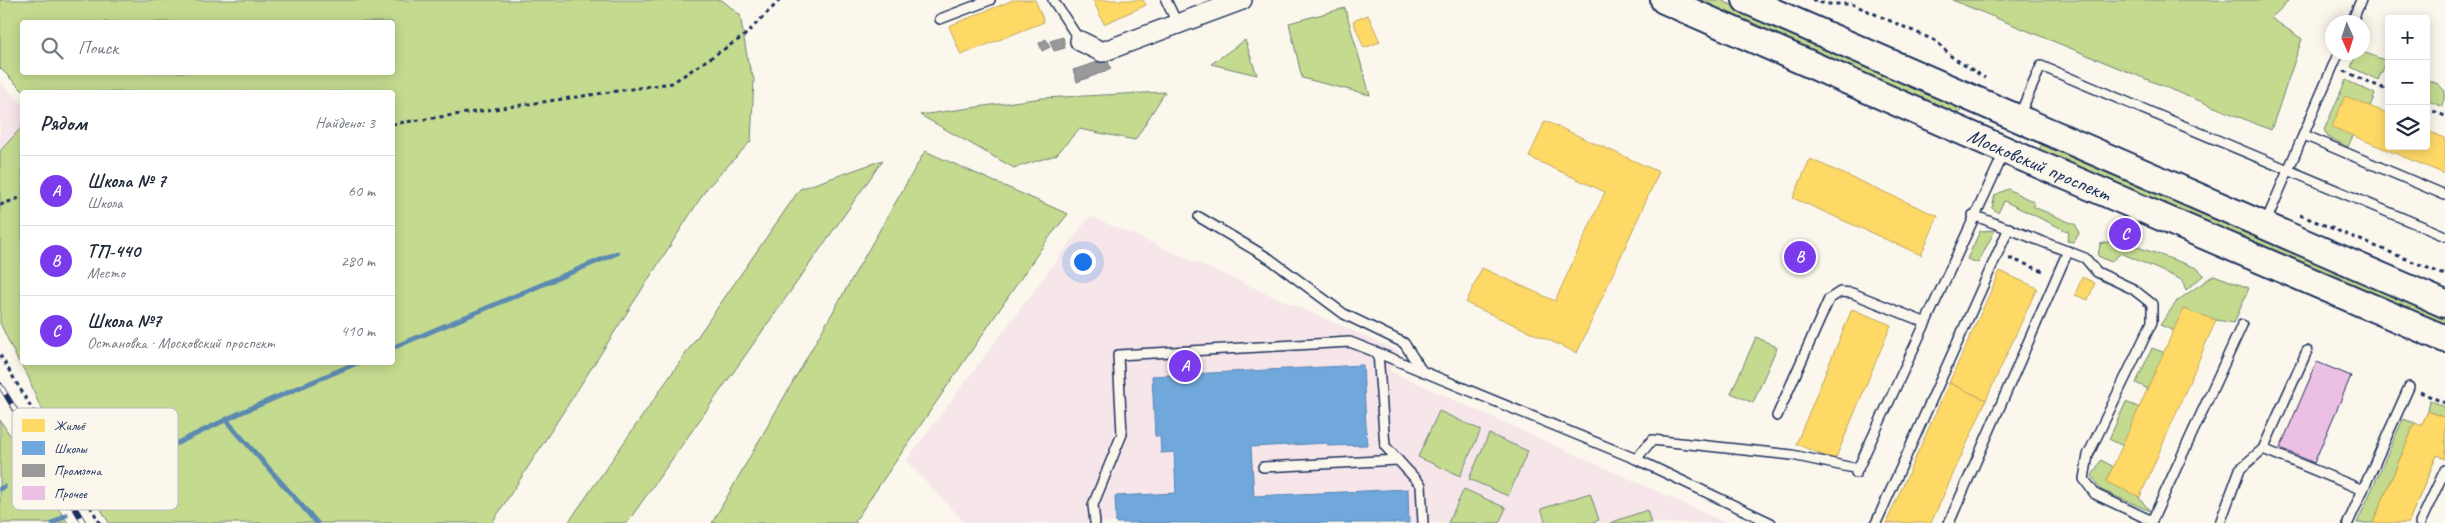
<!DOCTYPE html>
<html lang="ru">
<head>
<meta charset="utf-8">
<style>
  body { margin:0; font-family:Caveat,sans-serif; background:#f6f6f7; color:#1f2937 }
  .controls { position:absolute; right:15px; top:15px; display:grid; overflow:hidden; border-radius:5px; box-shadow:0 2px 12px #0003 }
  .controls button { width:45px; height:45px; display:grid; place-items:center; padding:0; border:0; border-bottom:1px solid #e0e1e3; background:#fff; color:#1f2937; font:25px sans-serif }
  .compass { position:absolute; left:2325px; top:15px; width:45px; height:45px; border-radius:50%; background:#fff; box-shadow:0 2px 12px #0003; rotate:177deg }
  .you { position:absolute; left:1082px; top:261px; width:18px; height:18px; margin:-12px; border:4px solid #fff; border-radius:50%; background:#1a73e8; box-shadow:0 0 0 8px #1a73e833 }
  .badge { display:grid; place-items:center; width:32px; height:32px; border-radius:50%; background:#7c3aed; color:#fff; font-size:16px; font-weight:700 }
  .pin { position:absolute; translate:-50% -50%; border:2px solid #fff; box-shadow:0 1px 5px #0006 }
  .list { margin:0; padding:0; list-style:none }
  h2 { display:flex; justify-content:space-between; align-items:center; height:65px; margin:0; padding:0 20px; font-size:21px }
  h2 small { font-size:16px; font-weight:400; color:#747a83 }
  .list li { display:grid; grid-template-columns:32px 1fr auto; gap:15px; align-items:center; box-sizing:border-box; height:70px; padding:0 20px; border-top:1px solid #e0e1e3 }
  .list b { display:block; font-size:19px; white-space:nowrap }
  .list p { margin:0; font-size:16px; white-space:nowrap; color:#747a83 }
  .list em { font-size:16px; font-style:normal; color:#747a83 }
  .icon { flex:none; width:28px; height:28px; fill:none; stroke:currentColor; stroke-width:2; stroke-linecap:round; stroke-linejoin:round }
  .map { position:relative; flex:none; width:2445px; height:523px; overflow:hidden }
  .search { position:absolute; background:#fff; box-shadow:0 2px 12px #0003; left:20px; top:20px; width:375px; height:55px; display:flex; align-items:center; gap:12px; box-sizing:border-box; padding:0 18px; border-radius:5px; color:#747a83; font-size:19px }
  .panel { position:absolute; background:#fff; box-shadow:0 2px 12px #0003; left:20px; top:90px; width:375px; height:275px; border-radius:5px }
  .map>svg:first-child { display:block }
</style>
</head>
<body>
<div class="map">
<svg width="2445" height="523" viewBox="0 0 2445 523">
  <rect width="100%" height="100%" fill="#fbf7ec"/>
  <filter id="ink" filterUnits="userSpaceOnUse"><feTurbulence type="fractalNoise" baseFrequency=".02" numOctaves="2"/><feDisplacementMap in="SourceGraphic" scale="10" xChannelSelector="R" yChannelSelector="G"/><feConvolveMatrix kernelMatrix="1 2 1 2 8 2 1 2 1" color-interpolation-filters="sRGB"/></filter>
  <g filter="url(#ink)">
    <!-- built -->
    <g fill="#f6e6ea">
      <path d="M0 81 22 104V127L0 150Z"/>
      <path d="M1090 216 1399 351 1390 371 1727 523H965L906 461Z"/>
    </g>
    <!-- green -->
    <g fill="#c4da8f" stroke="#708476" fill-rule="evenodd">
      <path d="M0 0H722L740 15 748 62 754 79 751 141 707 188 492 523H109L38 402 28 376 17 359 0 323V151L22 127V362H392V92H24L0 68ZM22 22H392V72H22Z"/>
      <path d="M1688 0H1720L1963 105 1958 117Z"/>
      <path d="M1952 0H2290L2271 18 2302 39 2271 130Z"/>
      <path d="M1345 8 1370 95 1302 78 1289 23Z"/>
      <path d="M1245 40 1257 75 1211 64Z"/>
      <path d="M2363 52 2387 61 2378 80 2351 67 2357 53Z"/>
      <path d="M2426 79 2438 84 2445 91 2443 107 2426 100Z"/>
      <path d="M2346 80 2375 94C2369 113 2355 128 2348 147L2328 137 2324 130Z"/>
      <path d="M1165 92 1135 140 1079 129 1056 155 1014 168 920 115 1042 98Z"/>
      <path d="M2045 143 2445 315V328L2040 151V147Z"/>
      <path d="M925 151 1068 214 1047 240 855 521 857 523H712Z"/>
      <path d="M883 160 627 523H568L800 189Z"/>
      <path d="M2008 189 2034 202V207L2076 225 2079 234 2073 242 2067 241 2069 232 2004 201 1998 213 1992 208 1995 195Z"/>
      <path d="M1995 230 1978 263 1967 259 1980 231Z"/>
      <path d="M2118 240 2197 268 2204 275 2186 290 2182 280 2121 253 2111 262 2098 256 2100 244Z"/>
      <path d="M2214 275 2249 288 2234 323 2216 320 2183 309 2175 331 2160 325 2177 301Z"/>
      <path d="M1756 337 1777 347 1753 403 1731 393Z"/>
      <path d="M2152 348 2165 353 2148 389 2136 383Z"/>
      <path d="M2430 400 2445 407V418L2428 411Z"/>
      <path d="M2126 402 2140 408 2123 446 2109 439Z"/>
      <path d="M1439 411 1481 430 1460 476 1418 457Z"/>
      <path d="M2403 419 2415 423 2373 523H2357Z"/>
      <path d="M0 420 68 523H0Z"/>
      <path d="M1489 434 1528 451 1508 496 1469 479Z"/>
      <path d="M2101 460 2114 467 2150 511 2101 490 2092 476Z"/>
      <path d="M1464 489 1506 508 1499 523H1448Z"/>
      <path d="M1590 493 1599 520 1590 523H1546L1541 509Z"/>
      <path d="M1647 510 1651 523H1610Z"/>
    </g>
    <!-- homes -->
    <g fill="#ffd966" stroke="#bba664">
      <path d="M1013 0H1035L1044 22 961 55 949 26Z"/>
      <path d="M1093 0H1143L1146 5 1104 24Z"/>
      <path d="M1368 15 1380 42 1364 48 1353 21Z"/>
      <path d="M2345 96 2389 114V146H2426V130L2445 138V174L2332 127Z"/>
      <path d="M1545 121 1659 172 1577 353 1466 303 1482 268 1555 301 1605 192 1529 157Z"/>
      <path d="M1810 159 1938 216 1921 255 1793 198Z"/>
      <path d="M2000 271 2037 288 1986 400 1949 383Z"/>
      <path d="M2082 277 2095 283 2088 300 2075 295Z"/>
      <path d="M1852 309 1891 325 1835 460 1796 444Z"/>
      <path d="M2183 309 2216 320 2140 497 2106 482Z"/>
      <path d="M1949 383 1986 400 1973 430 1931 523H1886Z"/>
      <path d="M2428 411 2445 418V459L2437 455 2408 523H2373L2415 423 2421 426Z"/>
      <path d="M2428 411 2445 418V459L2437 455 2408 523H2373L2415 423 2421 426Z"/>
    </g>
    <!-- schools -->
    <path fill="#6fa8dc" stroke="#5684b6" d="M1363 365 1367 445 1328 446V443L1251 447 1254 496 1408 489 1409 523H1116L1115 496 1176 493 1174 452 1161 453 1160 436H1155L1152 376Z"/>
    <!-- industry -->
    <g fill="#999" stroke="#737987">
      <path d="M1063 37 1065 48 1054 51 1050 41Z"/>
      <path d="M1046 39 1050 47 1042 51 1039 43Z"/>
      <path d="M1107 59 1111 69 1077 82 1073 70Z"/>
    </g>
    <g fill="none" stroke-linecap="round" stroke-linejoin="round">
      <!-- stream -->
      <g stroke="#5b8ab0" stroke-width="5">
        <path d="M392 348 617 253"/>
        <path d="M226 420 317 523"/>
        <path d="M0 489 4 487"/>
        <path d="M97 496 114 487 167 448 242 412 359 362"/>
        <path d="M53 523 66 515"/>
      </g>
    </g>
    <!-- building -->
    <g fill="#ecbfe4" stroke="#1b2f5e">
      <path d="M1797 245 1811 251 1803 268 1789 262Z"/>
      <path d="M2317 362 2351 376 2314 463 2280 448Z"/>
    </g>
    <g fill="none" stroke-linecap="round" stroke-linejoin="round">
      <!-- service casing -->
      <g stroke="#1b2f5e" stroke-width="12">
        <g id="service">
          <path d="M1053 0 1080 41"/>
          <path d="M1166 0 1177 23"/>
          <path d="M940 19 990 0"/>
          <path d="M2352 22 2361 0"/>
          <path d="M2019 116 2041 66 2445 236"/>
          <path d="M2304 135 2445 195"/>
          <path d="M1973 215 2085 258 2097 272 2133 289 2152 304V322L2088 455 2084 479 2095 494 2152 521"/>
          <path d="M1199 217 1270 259 1344 314 1404 343 1422 371"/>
          <path d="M2265 224 2339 52"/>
          <path d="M2307 351 2263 449 2363 490"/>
          <path d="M1378 353 1636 459 1771 523"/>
          <path d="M1777 416 1829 299 1840 292 1852 293 1924 322"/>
          <path d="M1636 459 1652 440 1792 455 1858 469"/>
          <path d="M1263 467 1398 460"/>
          <path d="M1856 473 2004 153"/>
          <path d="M1095 523 1093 505 1122 434 1118 355 1350 342 1378 353 1385 446 1421 485 1423 523"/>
          <path d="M1876 523 2009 228"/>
          <path d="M1949 523 2068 251"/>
          <path d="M2151 523 2242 325"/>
          <path d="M2220 523 2240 469 2263 449"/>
          <path d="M2348 523 2409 387"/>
          <path d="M2420 523 2445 470"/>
        </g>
      </g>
      <!-- minor casing -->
      <g stroke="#1b2f5e" stroke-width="22">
        <path id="minor" d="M1080 41 1102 52 1242 0"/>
      </g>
      <!-- secondary casing -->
      <g stroke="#1b2f5e" stroke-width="30">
        <g id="secondary">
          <path id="s1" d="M1664 0 2005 150 2445 339"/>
          <path d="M1746 0 2445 304"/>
        </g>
      </g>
      <!-- path -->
      <g stroke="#1b2f5e" stroke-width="3" stroke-dasharray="4 4" stroke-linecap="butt">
        <path d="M1812 0 1826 4H1852L1936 41 1952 57 1985 78"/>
        <path d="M2344 71 2389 91"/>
        <path d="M2426 108 2445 116"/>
        <path d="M392 124 672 83 744 36 780 0"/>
        <path d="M0 205 22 197"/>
        <path d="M2300 215 2445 275"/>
        <path d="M2009 259H2012L2043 271 2045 274"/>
        <path d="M0 355 100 523"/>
        <path d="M2420 392 2445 403"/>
      </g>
      <!-- service -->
      <use href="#service" stroke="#fbf7ec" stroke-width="9"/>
      <!-- minor -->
      <use href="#minor" stroke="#fbf7ec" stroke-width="19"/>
      <!-- secondary -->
      <use href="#secondary" stroke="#fbf7ec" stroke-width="26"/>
      <!-- rail casing -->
      <g stroke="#1b2f5e" stroke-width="5.5">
        <path id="rail" d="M0 385 84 523"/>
      </g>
      <!-- rail -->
      <use href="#rail" stroke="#fbf7ec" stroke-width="4" stroke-dasharray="11" stroke-linecap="butt"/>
    </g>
  </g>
  <g text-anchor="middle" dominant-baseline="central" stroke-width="5" stroke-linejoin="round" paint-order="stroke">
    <!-- street labels -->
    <g font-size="21" fill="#1b2f5e" stroke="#fbf7ec">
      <text stroke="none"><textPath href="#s1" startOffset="410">Московский проспект</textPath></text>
    </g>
  </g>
  <!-- legend -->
  <rect x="12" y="408" width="166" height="102" rx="8" fill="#fbf7ec" stroke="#b8bbc1" stroke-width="1"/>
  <rect x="22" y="419" width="23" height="13" fill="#ffd966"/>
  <rect x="22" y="441" width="23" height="14" fill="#6fa8dc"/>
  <rect x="22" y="464" width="23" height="13" fill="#999"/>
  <rect x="22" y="486" width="23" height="14" fill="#ecbfe4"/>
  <g font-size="14" fill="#1b2f5e">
    <text x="54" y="430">Жильё</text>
    <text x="54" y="453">Школы</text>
    <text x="54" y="475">Промзона</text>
    <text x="54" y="498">Прочее</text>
  </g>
</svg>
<div class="controls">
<button>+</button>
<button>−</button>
<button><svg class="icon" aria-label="layers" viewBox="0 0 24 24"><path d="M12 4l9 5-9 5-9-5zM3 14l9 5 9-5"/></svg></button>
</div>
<svg class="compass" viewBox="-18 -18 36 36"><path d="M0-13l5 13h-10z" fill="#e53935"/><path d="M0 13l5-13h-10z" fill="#747a83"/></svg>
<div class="you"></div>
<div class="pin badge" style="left:1185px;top:366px">A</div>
<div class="pin badge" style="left:1800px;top:257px">B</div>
<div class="pin badge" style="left:2125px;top:234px">C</div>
<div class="search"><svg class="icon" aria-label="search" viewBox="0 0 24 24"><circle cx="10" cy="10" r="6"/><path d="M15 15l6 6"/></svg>Поиск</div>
<section class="panel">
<h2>Рядом<small>Найдено: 3</small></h2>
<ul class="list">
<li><span class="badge">A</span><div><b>Школа № 7</b><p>Школа</p></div><em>60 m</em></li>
<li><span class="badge">B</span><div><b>ТП-440</b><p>Место</p></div><em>280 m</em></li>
<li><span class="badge">C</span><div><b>Школа №7</b><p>Остановка · Московский проспект</p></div><em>410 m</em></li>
</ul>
</section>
</div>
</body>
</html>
